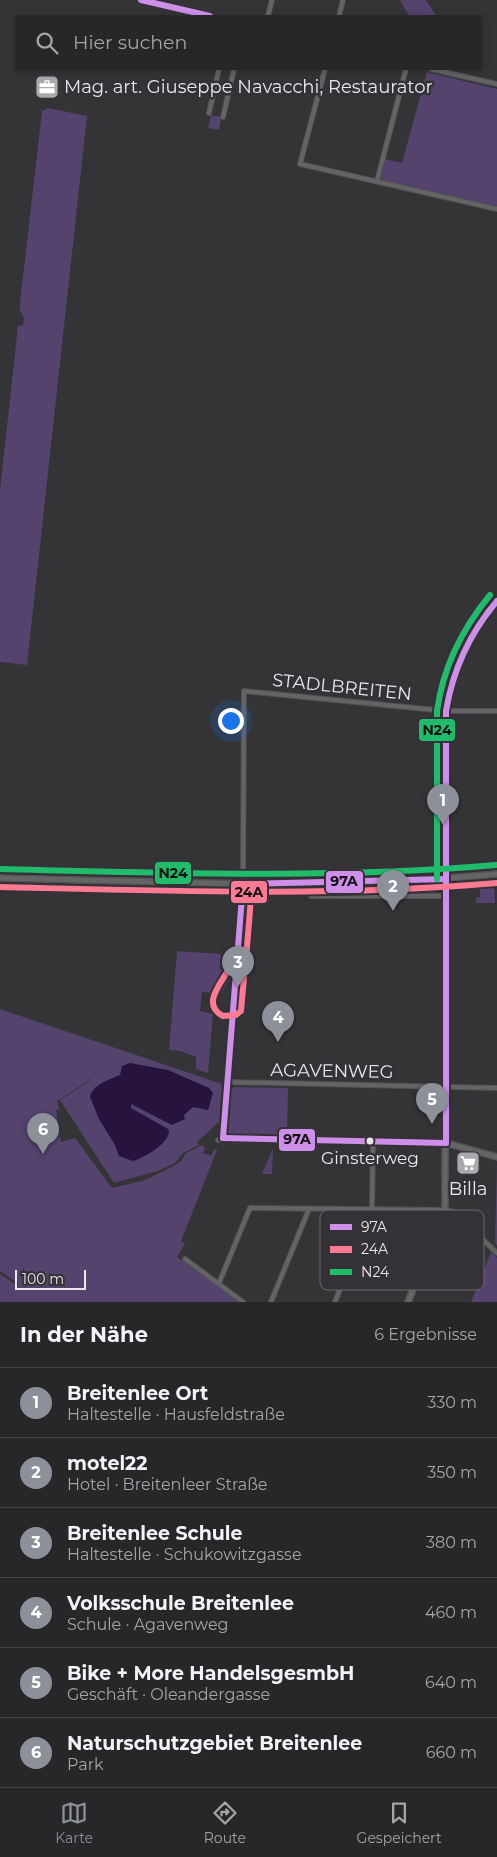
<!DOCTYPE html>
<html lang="de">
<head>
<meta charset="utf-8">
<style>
  body { margin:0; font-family:Montserrat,sans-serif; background:#333234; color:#f1f3f6 }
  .scale { position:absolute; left:15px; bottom:12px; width:71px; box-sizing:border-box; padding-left:5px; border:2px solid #e9e7eb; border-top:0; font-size:14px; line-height:18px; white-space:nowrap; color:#e9e7eb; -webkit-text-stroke:4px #343237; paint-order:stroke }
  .you { position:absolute; left:230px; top:720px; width:18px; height:18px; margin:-12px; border:4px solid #fff; border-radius:50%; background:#1a73e8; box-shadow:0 0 0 8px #1a73e833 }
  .badge { display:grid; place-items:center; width:32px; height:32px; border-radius:50%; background:#8c9099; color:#fff; font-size:16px; font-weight:700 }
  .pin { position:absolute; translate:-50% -41px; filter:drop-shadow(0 1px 2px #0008) }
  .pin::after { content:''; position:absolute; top:26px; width:18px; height:15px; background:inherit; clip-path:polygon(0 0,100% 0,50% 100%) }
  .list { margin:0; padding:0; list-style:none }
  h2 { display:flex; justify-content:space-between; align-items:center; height:65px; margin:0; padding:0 20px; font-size:21px }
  h2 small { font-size:16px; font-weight:400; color:#a4a5a8 }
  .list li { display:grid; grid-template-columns:32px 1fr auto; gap:15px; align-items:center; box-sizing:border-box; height:70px; padding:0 20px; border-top:1px solid #434345 }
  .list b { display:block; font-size:19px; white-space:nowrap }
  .list p { margin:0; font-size:16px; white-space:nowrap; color:#a4a5a8 }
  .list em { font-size:16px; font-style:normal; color:#a4a5a8 }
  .icon { flex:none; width:28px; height:28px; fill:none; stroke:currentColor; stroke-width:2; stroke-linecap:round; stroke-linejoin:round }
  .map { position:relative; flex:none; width:497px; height:1302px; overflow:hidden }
  .search { position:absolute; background:#272628; box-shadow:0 2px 8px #0003; left:15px; right:15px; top:15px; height:55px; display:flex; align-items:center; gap:12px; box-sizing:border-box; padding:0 18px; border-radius:0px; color:#a4a5a8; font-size:19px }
  .sheet { height:485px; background:#272628 }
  nav { display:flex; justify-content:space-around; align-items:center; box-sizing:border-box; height:70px; border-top:1px solid #434345; background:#272628; font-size:14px; color:#a4a5a8 }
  nav a { display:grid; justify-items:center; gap:2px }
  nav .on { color:#8c9099 }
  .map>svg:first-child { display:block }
</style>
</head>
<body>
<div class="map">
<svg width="497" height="1302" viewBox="0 0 497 1302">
  <rect width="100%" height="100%" fill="#343336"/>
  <!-- green -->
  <g fill="#53436d">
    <path d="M400 0H426L436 16H409Z"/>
    <path d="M427 72 497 89V207L380 180 385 159 402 163Z"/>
    <path d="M48 108 87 116 27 665 0 662V490L18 326 23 325 24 318 20 310V303L42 111Z"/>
    <path d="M211 115 221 117 219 130 208 128Z"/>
    <path d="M480 881H494L495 903H476V898L480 897Z"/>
    <path d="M410 885 405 887 406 890H410V893H328L327 890 313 893 310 889 313 886Z"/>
    <path d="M437 885 440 890 435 893H413V886Z"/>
    <path d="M177 951 221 954 220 969 232 970V975L221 993 202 992 200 1011 213 1014 208 1073 196 1069V1057L180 1051 169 1050Z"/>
    <path d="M0 1009 222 1084 219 1122 197 1142 199 1145 183 1153 175 1163 158 1171 114 1183 60 1100 87 1083 95 1071 87 1082 57 1101 59 1109 56 1110 61 1142 75 1138 112 1188 145 1180 170 1168 181 1161 186 1153 202 1145 205 1148 203 1153 211 1156 215 1148 217 1150 181 1241 185 1244 177 1257 240 1302H0V1274L18 1286V1283L0 1271Z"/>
    <path d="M234 1087 288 1088 287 1138H234L228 1134 230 1090Z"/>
    <path d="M273 1148 272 1174H262Z"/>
    <path d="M497 1163V1246L495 1242Z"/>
    <path d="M491 1252 497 1258V1302H471Z"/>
  </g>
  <!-- water -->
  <path fill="#26143c" d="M130 1063 168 1070 209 1088 213 1093 208 1110 193 1107 184 1115 185 1119 172 1125 131 1104V1108L168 1129 169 1132C167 1145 145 1157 133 1161L119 1156 115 1145 99 1119 90 1097C93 1084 109 1080 120 1075L122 1066Z"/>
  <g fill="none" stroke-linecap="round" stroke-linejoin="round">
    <!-- street casing -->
    <g stroke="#525053" stroke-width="6">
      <g id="street">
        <path d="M141 0 210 16"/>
        <path d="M268 16 272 0"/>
        <path d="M339 16 343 0"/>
        <path d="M325 69 300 164 497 209"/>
        <path d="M431 69 497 84"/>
        <path d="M209 113 219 69"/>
        <path d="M223 117 234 69"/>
        <path d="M377 181 406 69"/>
        <path d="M307 883V890L311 896H446"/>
        <path d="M227 1082 497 1088"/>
        <path d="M223 1138 243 884 244 691 446 711H497"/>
        <path d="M218 1140 446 1143"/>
        <path d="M185 1259 243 1302"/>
        <path d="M219 1283 250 1208 445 1210 454 1212 497 1253"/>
        <path d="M271 1302 309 1209"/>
        <path d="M335 1302 372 1209 373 1141"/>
      </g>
    </g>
    <!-- secondary casing -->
    <g stroke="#525053" stroke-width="8">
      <g id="secondary">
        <path d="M0 878 247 884 438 879 497 874"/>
        <path d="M446 1143 497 1157"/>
        <path d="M408 1302 445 1210 446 711C452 668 468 633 497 601"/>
      </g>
    </g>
    <!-- street -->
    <use href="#street" stroke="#646365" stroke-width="4"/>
    <!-- secondary -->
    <use href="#secondary" stroke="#646666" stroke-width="5"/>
    <!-- bus-1 casing -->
    <g stroke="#343237" stroke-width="10">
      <g id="bus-1">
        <path d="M141 0 210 16"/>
        <path d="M243 884 446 879"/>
        <path d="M223 1138 243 884"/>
        <path d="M223 1138 446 1143"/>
        <path d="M446 1143V711C453 669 469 634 497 601"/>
      </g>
    </g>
    <!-- bus-2 casing -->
    <g stroke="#343237" stroke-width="10">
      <g id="bus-2">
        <path d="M0 887C166 891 332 897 497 883"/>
        <path d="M227 972C219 986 202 1005 223 1016L236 1015 241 1011 244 977"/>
        <path d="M245 972 252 885"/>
      </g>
    </g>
    <!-- bus-3 casing -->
    <g stroke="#343237" stroke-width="10">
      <g id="bus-3">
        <path d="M0 869C166 873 331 879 496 865"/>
        <path d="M437 879V711C443 667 462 629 490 595"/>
      </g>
    </g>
    <!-- bus-1 -->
    <use href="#bus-1" stroke="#ce8fe9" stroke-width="6"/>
    <!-- bus-2 -->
    <use href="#bus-2" stroke="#fe7a93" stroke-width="6"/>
    <!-- bus-3 -->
    <use href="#bus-3" stroke="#20bc6c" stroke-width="6"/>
  </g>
  <!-- icons -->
  <defs>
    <g id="office-square" transform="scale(1.25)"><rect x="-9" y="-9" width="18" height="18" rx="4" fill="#aaa8ac" stroke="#343237"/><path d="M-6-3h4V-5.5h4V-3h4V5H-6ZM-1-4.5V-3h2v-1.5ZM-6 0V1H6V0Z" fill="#fff"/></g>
    <g id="supermarket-square" transform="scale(1.25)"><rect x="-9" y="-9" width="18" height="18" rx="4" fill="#aaa8ac" stroke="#343237"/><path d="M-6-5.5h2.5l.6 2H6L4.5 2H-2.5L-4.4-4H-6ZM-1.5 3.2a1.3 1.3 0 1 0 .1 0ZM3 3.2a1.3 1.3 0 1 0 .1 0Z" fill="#fff"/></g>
  </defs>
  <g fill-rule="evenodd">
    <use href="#office-square" x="47" y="87"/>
    <use href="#supermarket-square" x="468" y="1163"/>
  </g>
  <!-- markers -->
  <circle fill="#e9e7eb" stroke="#343237" stroke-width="2" cx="370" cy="1141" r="4.5"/>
  <g text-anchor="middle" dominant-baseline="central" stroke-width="5" stroke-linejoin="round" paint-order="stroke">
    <!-- bus labels -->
    <g font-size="17" fill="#e9e7eb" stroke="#343237">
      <text x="370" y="1158">Ginsterweg</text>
    </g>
    <!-- poi labels -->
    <g font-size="18" fill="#e9e7eb" stroke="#343237" text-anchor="start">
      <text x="64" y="87">Mag. art. Giuseppe Navacchi, Restaurator</text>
      <text x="468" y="1189" text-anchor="middle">Billa</text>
    </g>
    <!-- street labels -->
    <g font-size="18" fill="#e9e7eb" stroke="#343237">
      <text transform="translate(342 687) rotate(6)">STADLBREITEN</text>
      <text transform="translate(332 1071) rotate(1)">AGAVENWEG</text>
    </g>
  </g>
  <!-- legend -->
  <rect x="320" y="1210" width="164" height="80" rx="8" fill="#343237" stroke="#6a686d" stroke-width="1"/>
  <rect x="330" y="1224" width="22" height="6" fill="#ce8fe9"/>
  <rect x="330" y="1246" width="22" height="7" fill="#fe7a93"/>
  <rect x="330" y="1269" width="22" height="6" fill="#20bc6c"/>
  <g font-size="14" fill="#e9e7eb">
    <text x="361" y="1232">97A</text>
    <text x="361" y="1254">24A</text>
    <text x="361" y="1277">N24</text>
  </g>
  <g stroke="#343237" stroke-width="2">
    <rect x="418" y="718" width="38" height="24" rx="5" fill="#20bc6c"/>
    <rect x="154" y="861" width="38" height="24" rx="5" fill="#20bc6c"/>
    <rect x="325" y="870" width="39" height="24" rx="5" fill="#ce8fe9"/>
    <rect x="230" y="880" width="38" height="24" rx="5" fill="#fe7a93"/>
    <rect x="278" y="1128" width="38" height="24" rx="5" fill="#ce8fe9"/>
  </g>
  <g font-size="14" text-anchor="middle" font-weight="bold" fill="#111">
    <text x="437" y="735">N24</text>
    <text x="173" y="878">N24</text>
    <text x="344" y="886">97A</text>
    <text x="249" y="897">24A</text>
    <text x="297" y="1144">97A</text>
  </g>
</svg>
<div class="scale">100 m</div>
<div class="you"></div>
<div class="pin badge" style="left:443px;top:825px">1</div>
<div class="pin badge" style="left:393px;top:911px">2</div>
<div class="pin badge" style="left:238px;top:987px">3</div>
<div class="pin badge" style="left:278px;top:1042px">4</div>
<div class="pin badge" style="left:432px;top:1124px">5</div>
<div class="pin badge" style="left:43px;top:1154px">6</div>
<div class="search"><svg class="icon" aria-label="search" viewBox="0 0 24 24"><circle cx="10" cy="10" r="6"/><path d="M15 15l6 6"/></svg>Hier suchen</div>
</div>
<section class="sheet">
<h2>In der Nähe<small>6 Ergebnisse</small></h2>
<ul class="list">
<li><span class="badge">1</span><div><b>Breitenlee Ort</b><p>Haltestelle · Hausfeldstraße</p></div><em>330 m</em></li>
<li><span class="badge">2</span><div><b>motel22</b><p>Hotel · Breitenleer Straße</p></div><em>350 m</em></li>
<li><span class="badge">3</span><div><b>Breitenlee Schule</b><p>Haltestelle · Schukowitzgasse</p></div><em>380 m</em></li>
<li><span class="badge">4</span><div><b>Volksschule Breitenlee</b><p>Schule · Agavenweg</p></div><em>460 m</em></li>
<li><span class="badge">5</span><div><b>Bike + More HandelsgesmbH</b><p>Geschäft · Oleandergasse</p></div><em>640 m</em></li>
<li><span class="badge">6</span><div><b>Naturschutzgebiet Breitenlee</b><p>Park</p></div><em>660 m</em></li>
</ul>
</section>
<nav>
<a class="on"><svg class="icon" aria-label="map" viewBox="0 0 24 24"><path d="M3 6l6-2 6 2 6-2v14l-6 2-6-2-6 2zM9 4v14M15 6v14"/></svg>Karte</a>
<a><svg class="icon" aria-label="directions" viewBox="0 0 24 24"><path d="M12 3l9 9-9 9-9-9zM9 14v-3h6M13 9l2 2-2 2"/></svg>Route</a>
<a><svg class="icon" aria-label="saved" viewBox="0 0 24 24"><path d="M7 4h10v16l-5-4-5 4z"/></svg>Gespeichert</a>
</nav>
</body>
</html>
